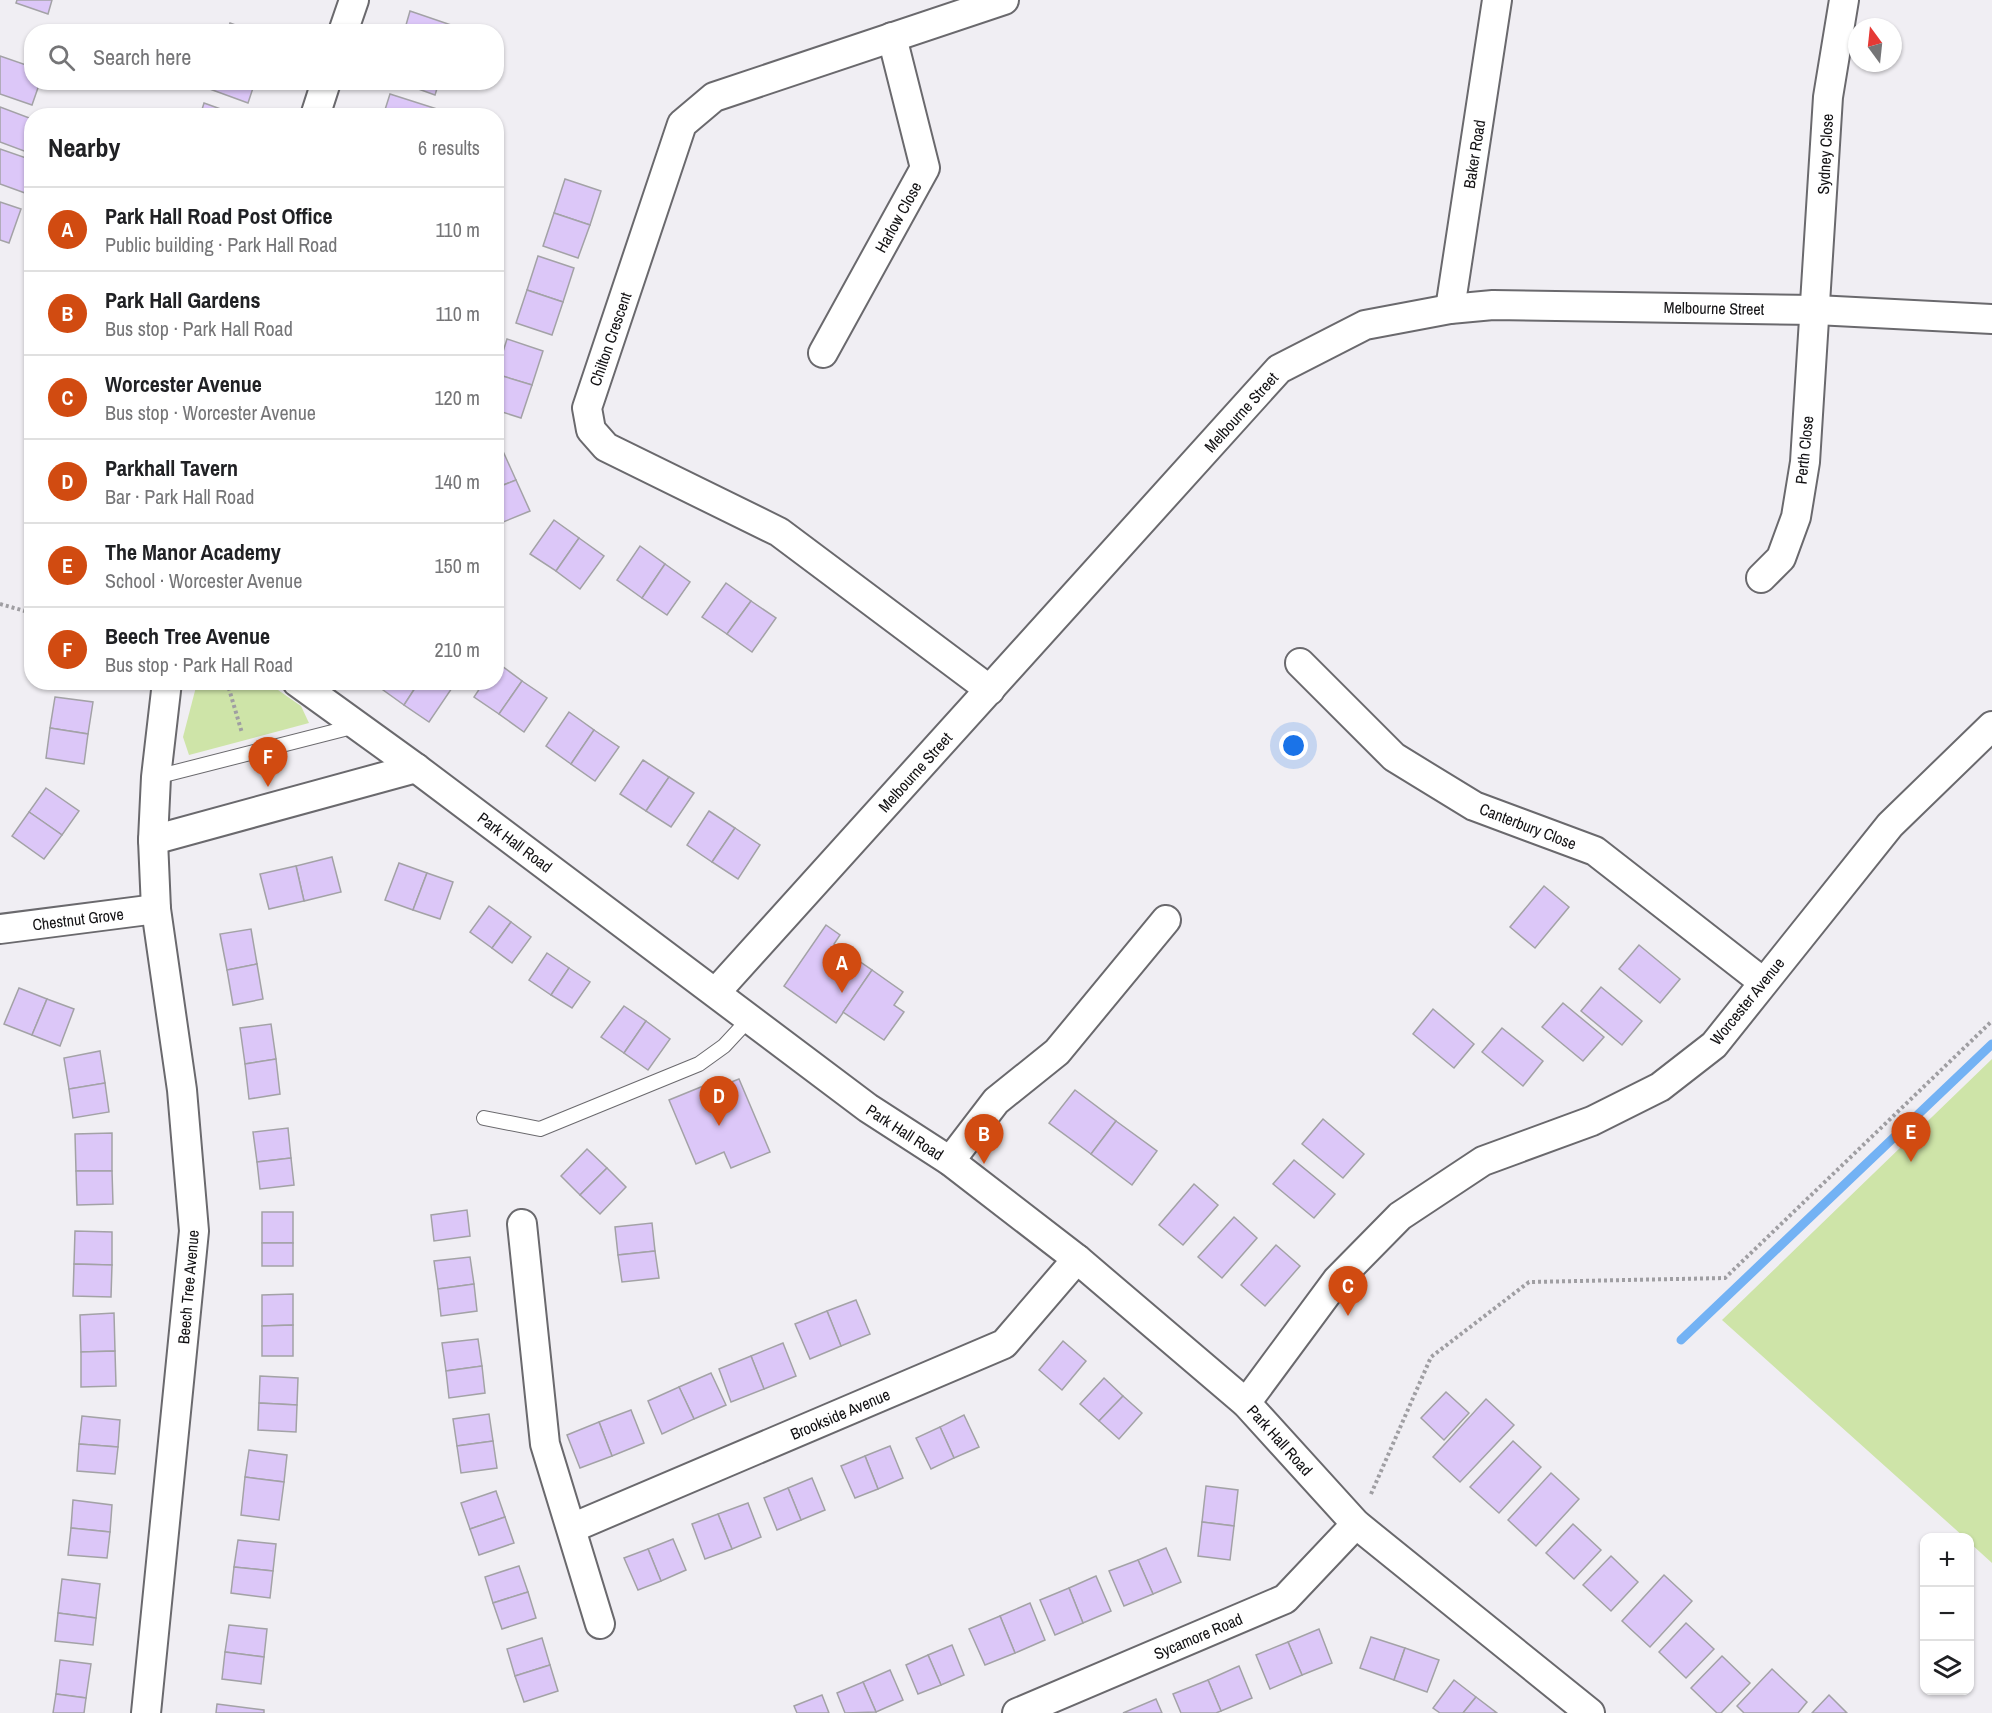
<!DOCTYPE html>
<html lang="en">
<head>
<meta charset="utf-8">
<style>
  body { margin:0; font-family:"Archivo Narrow",sans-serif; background:#f2f2f2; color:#202124 }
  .controls { position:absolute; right:18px; bottom:18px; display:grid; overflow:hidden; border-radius:12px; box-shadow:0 2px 4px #0004 }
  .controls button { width:54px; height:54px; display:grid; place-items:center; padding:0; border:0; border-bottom:2px solid #e0e0e0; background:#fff; color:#202124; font:30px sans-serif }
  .compass { position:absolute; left:1848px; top:18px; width:54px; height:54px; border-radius:50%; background:#fff; box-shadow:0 2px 4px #0004; rotate:345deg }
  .you { position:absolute; left:1294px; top:746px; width:21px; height:21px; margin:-15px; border:4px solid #fff; border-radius:50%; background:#1a73e8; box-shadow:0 0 0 9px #1a73e833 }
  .badge { display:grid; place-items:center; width:39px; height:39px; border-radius:50%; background:#d14b11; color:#fff; font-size:20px; font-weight:700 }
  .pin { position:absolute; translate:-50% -50px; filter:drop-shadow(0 2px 3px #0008) }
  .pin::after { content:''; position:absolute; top:32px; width:21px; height:18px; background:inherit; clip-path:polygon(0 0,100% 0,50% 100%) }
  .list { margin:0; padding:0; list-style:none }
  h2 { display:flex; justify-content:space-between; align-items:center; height:78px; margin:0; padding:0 24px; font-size:26px }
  h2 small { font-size:20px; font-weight:400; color:#757577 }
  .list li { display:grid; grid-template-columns:39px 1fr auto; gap:18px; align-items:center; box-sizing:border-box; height:84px; padding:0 24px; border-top:2px solid #e0e0e0 }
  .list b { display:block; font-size:22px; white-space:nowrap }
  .list p { margin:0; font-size:20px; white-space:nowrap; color:#757577 }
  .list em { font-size:20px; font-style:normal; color:#757577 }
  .icon { flex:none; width:33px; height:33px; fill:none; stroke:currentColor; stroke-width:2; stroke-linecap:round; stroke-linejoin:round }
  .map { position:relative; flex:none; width:1992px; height:1713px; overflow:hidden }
  .search { position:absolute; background:#fff; box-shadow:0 2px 4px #0004; left:24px; top:24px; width:480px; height:66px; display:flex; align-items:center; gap:15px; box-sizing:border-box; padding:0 21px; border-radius:24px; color:#757577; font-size:22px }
  .panel { position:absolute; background:#fff; box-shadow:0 2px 4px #0004; left:24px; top:108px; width:480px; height:582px; border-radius:24px }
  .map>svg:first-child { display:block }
</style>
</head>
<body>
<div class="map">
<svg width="1992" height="1713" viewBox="0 0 1992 1713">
  <rect width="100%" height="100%" fill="#f0eef3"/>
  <!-- green -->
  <g fill="#cee4a8">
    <path d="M197 683H268L301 706 309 723 189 755 183 737Z"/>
    <path d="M1992 1059V1563L1970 1543V1538L1964 1537 1722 1320Z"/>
  </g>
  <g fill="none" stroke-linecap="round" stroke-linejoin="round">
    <!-- stream -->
    <path stroke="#73b2f4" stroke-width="9" d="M1681 1340 1992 1044"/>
  </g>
  <!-- building -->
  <g fill="#dcc7f8" stroke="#a3a2a6" stroke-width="1.5">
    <path d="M17 0H52L48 14 16 3Z"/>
    <path d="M410 11 457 27 456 32H404Z"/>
    <path d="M230 23 254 32H227Z"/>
    <path d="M0 56 32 67V82H40L32 105 0 94Z"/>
    <path d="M209 82H255L248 103 207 88Z"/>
    <path d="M399 82H439L435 95Z"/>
    <path d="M390 94 437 109 435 116H383Z"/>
    <path d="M204 103 240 116H200Z"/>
    <path d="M0 107 32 119V154L0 142Z"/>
    <path d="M0 149 32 160V176L25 193 0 184Z"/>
    <path d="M565 179 601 191 590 225 554 213Z"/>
    <path d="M0 202 21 209 9 243 0 240Z"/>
    <path d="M554 213 590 225 578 258 543 246Z"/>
    <path d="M538 256 574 268 563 302 527 290Z"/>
    <path d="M527 290 563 302 552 335 516 323Z"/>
    <path d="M507 339 543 351 532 385 496 374Z"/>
    <path d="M496 374 532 385 521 418 496 410Z"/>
    <path d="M502 449 516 480 496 488V451Z"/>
    <path d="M516 480 530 511 496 525V488Z"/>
    <path d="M554 520 579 538 556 571 530 554Z"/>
    <path d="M579 538 604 556 580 589 556 571Z"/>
    <path d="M640 546 665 564 642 598 617 580Z"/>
    <path d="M665 564 690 582 667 615 642 598Z"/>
    <path d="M726 583 751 601 727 634 702 617Z"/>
    <path d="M751 601 776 618 752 652 727 634Z"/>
    <path d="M498 663 522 681 499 714 474 697 484 682H496Z"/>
    <path d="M522 681 547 698 524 732 499 714Z"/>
    <path d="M382 682H419L404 705 379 687Z"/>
    <path d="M419 682H444L452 688 429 722 404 705Z"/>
    <path d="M55 697 93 702 88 734 50 728Z"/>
    <path d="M569 712 594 730 571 764 546 746Z"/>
    <path d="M50 728 88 734 84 764 46 758Z"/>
    <path d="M594 730 619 747 595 781 571 764Z"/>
    <path d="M643 760 669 777 646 811 620 794Z"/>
    <path d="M669 777 694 793 671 827 646 811Z"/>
    <path d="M46 788 79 811 62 835 29 812Z"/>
    <path d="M709 811 735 828 712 862 687 845Z"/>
    <path d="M29 812 62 835 44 859 12 836Z"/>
    <path d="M735 828 760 845 738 879 712 862Z"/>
    <path d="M332 857 341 892 304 901 296 866Z"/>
    <path d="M399 863 427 873 413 910 385 900Z"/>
    <path d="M296 866 304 901 269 909 260 874Z"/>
    <path d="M427 873 453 882 440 919 413 910Z"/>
    <path d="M1544 886 1569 907 1535 948 1510 927Z"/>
    <path d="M489 906 511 922 492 948 470 932Z"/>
    <path d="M511 922 531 937 512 963 492 948Z"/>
    <path d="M826 925 840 935 834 944 872 970 836 1023 784 986Z"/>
    <path d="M251 929 257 964 227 970 220 934Z"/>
    <path d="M1639 945 1680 979 1660 1003 1619 969Z"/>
    <path d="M547 953 569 968 551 995 529 980Z"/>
    <path d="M257 964 263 999 233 1005 227 970Z"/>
    <path d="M569 968 590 982 572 1008 551 995Z"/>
    <path d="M872 970 903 992 894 1005 904 1012 884 1040 843 1012Z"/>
    <path d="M1601 987 1642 1021 1622 1045 1581 1011Z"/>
    <path d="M19 988 47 999 32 1035 4 1024Z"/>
    <path d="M47 999 74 1009 60 1046 32 1035Z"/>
    <path d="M1563 1003 1604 1037 1583 1061 1542 1027Z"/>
    <path d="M624 1006 646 1021 624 1053 601 1037Z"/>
    <path d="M1433 1009 1474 1044 1454 1068 1413 1034Z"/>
    <path d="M646 1021 670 1039 648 1070 624 1053Z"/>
    <path d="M271 1024 276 1059 245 1064 240 1028Z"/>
    <path d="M1502 1028 1543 1061 1523 1086 1482 1052Z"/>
    <path d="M100 1051 105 1083 69 1089 64 1058Z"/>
    <path d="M276 1059 280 1094 249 1099 245 1064Z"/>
    <path d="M739 1079 770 1152 731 1168 724 1152 696 1164 669 1100 718 1080 721 1086Z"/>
    <path d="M105 1083 109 1112 73 1118 69 1089Z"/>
    <path d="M1075 1090 1116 1121 1091 1154 1049 1123Z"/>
    <path d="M1323 1119 1364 1154 1343 1178 1302 1144Z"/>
    <path d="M1116 1121 1157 1151 1132 1185 1091 1154Z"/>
    <path d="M288 1128 291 1158 257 1162 253 1132Z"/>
    <path d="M112 1133V1171H76L75 1134Z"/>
    <path d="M587 1149 607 1168 580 1195 561 1176Z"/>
    <path d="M291 1158 294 1185 260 1189 257 1162Z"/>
    <path d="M1294 1160 1335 1194 1314 1218 1273 1184Z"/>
    <path d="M607 1168 626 1187 600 1214 580 1195Z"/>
    <path d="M76 1171H112L113 1204 77 1205Z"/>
    <path d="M1194 1184 1218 1205 1183 1245 1159 1225Z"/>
    <path d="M467 1210 470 1236 434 1241 431 1215Z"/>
    <rect x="262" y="1212" width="31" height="31"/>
    <path d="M1234 1217 1257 1238 1222 1278 1198 1257Z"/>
    <path d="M652 1223 655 1251 618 1255 615 1227Z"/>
    <path d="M75 1231 112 1232V1265L74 1264Z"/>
    <rect x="262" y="1243" width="31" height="23"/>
    <path d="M1276 1245 1300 1266 1265 1306 1241 1285Z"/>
    <path d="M655 1251 659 1278 622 1282 618 1255Z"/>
    <path d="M470 1257 474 1284 438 1289 434 1261Z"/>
    <path d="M74 1264 112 1265 111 1297 73 1296Z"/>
    <path d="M474 1284 477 1311 441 1316 438 1289Z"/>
    <path d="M293 1294V1325L262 1326V1295Z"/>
    <path d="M856 1300 870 1334 841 1346 827 1311Z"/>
    <path d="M827 1311 841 1346 810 1359 795 1324Z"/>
    <path d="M114 1313 115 1351 81 1352 80 1315Z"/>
    <path d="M293 1325V1356H262V1326Z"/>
    <path d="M478 1339 482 1366 446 1371 442 1343Z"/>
    <path d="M1063 1341 1086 1361 1062 1390 1039 1370Z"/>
    <path d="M783 1343 796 1376 764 1389 751 1356Z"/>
    <path d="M115 1351 116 1386 81 1387V1352Z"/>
    <path d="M751 1356 764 1389 731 1402 719 1369Z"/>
    <path d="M482 1366 485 1393 449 1398 446 1371Z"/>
    <path d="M711 1373 726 1405 694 1419 679 1387Z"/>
    <path d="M260 1376 298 1378 297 1405 259 1403Z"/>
    <path d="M1104 1378 1123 1396 1099 1421 1080 1404Z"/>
    <path d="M679 1387 694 1419 662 1434 648 1401Z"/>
    <path d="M1446 1392 1469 1413 1444 1440 1421 1418Z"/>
    <path d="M1123 1396 1142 1413 1119 1439 1099 1421Z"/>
    <path d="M1486 1399 1514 1425 1460 1482 1433 1457Z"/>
    <path d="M259 1403 297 1405 296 1432 258 1430Z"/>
    <path d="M631 1410 644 1443 612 1456 599 1422Z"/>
    <path d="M489 1414 493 1441 457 1446 453 1419Z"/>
    <path d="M964 1415 979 1447 954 1458 940 1427Z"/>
    <path d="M82 1416 120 1420 118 1447 79 1444Z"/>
    <path d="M599 1422 612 1456 580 1468 567 1435Z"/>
    <path d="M940 1427 954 1458 931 1469 916 1438Z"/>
    <path d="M493 1441 497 1468 461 1473 457 1446Z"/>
    <path d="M1513 1441 1541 1467 1499 1513 1470 1487Z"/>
    <path d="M79 1444 118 1447 115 1474 77 1471Z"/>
    <path d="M890 1446 903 1478 878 1489 865 1456Z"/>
    <path d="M249 1450 287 1455 284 1482 245 1477Z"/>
    <path d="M865 1456 878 1489 855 1498 841 1466Z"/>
    <path d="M1551 1473 1579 1499 1536 1546 1508 1520Z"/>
    <path d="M245 1477 284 1482 279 1520 241 1515Z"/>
    <path d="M812 1478 825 1510 801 1520 788 1488Z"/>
    <path d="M1206 1486 1238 1490 1234 1526 1202 1522Z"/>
    <path d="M788 1488 801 1520 777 1530 764 1498Z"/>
    <path d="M496 1491 505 1517 470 1529 461 1503Z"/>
    <path d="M73 1500 112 1505 110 1532 71 1528Z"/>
    <path d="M748 1503 761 1537 732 1549 718 1514Z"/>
    <path d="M718 1514 732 1549 705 1559 692 1524Z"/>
    <path d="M505 1517 514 1543 479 1555 470 1529Z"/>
    <path d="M1202 1522 1234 1526 1230 1560 1198 1556Z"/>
    <path d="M1573 1524 1601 1550 1574 1579 1546 1553Z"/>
    <path d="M71 1528 110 1532 107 1558 68 1555Z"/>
    <path d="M673 1539 686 1570 661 1581 648 1549Z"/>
    <path d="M238 1540 276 1544 273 1571 234 1567Z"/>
    <path d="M1166 1548 1181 1582 1153 1594 1138 1560Z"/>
    <path d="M648 1549 661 1581 638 1590 624 1558Z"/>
    <path d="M1611 1556 1638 1582 1611 1611 1583 1585Z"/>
    <path d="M1138 1560 1153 1594 1124 1606 1109 1571Z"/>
    <path d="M519 1566 528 1592 493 1603 485 1577Z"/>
    <path d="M234 1567 273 1571 270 1598 231 1593Z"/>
    <path d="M1664 1575 1692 1601 1650 1647 1622 1621Z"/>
    <path d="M1096 1576 1111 1611 1083 1623 1069 1588Z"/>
    <path d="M62 1579 100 1584 96 1618 58 1613Z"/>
    <path d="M1069 1588 1083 1623 1055 1635 1040 1600Z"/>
    <path d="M528 1592 536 1618 502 1629 493 1603Z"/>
    <path d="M1030 1603 1045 1640 1015 1653 1000 1616Z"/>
    <path d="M58 1613 96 1618 93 1645 55 1641Z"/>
    <path d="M1000 1616 1015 1653 985 1665 969 1629Z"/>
    <path d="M1686 1623 1714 1649 1686 1678 1659 1652Z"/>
    <path d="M229 1625 267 1629 264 1657 225 1652Z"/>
    <path d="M1319 1629 1332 1663 1302 1675 1288 1642Z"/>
    <path d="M1371 1637 1405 1648 1394 1680 1360 1668Z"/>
    <path d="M542 1638 550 1665 515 1676 507 1649Z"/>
    <path d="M1288 1642 1302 1675 1270 1689 1256 1655Z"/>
    <path d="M952 1645 964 1675 941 1685 928 1655Z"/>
    <path d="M1405 1648 1439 1660 1427 1692 1394 1680Z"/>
    <path d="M225 1652 264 1657 261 1684 222 1679Z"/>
    <path d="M928 1655 941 1685 918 1694 906 1665Z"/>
    <path d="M1722 1656 1750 1683 1721 1713H1717L1691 1688Z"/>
    <path d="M60 1660 91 1664 86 1698 56 1694Z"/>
    <path d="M550 1665 558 1691 524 1702 515 1676Z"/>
    <path d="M1239 1666 1252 1698 1221 1711 1208 1680Z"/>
    <path d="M1772 1669 1807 1702 1798 1713H1744L1737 1706Z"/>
    <path d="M890 1670 903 1700 876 1712 863 1682Z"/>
    <path d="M1208 1680 1221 1711 1216 1713H1181L1173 1694Z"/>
    <path d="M1454 1680 1476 1697 1463 1713H1440L1433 1708Z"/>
    <path d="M863 1682 876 1712 845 1713 837 1693Z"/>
    <path d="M56 1694 86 1698 84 1713H53Z"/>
    <path d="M822 1695 829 1713H797L794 1706Z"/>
    <path d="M1829 1695 1847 1713H1812Z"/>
    <path d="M1476 1697 1497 1713H1463Z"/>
    <path d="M1156 1699 1162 1713H1123Z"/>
    <path d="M217 1704 264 1710V1713H216Z"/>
  </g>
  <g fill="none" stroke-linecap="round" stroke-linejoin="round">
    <!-- service casing -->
    <g stroke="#6a696d" stroke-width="16">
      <g id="service">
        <path d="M156 777 356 726"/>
        <path d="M484 1118 540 1129 699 1064 724 1046 750 1018"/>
      </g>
    </g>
    <!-- minor casing -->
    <g stroke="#6a696d" stroke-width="32">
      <g id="minor">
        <path d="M343 32 354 0"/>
        <path d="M315 116 326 82"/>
        <path d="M1450 309 1497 0"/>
        <path d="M823 353 925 168 892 37"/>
        <path d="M1761 578 1781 558 1796 517 1805 462 1828 97 1844 0"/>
        <path d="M1300 663 1394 757 1474 806 1595 851 1763 982"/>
        <path d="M297 682 416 768 868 1108 950 1161 1077 1259 1246 1403 1356 1524 1590 1713"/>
        <path d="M990 690 779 532 606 447 591 430 587 408 682 124 714 97 1004 0"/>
        <path d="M153 840 416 768"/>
        <path d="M0 929 156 909"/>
        <path d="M716 992 1279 369 1365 325 1450 309 1493 305 1816 310 1992 319"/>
        <path d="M950 1161 996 1101 1057 1052 1166 920"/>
        <path d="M522 1224 545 1444 600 1624"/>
        <path d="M1246 1403 1337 1280 1400 1216 1483 1161 1592 1121 1660 1087 1714 1045 1890 825 1992 726"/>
        <path d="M572 1528 1004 1344 1077 1259"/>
        <path d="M146 1713 194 1231 182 1090 156 909 153 840 156 777 167 682"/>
        <path d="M1017 1713 1285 1599 1356 1524"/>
      </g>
    </g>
    <!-- path -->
    <g stroke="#9f9ea2" stroke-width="4" stroke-dasharray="3 3" stroke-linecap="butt">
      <path d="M0 604 32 613"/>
      <path d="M227 682 242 733"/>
      <path d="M1371 1494 1431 1357 1529 1282 1725 1278 1992 1021"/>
    </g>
    <!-- service -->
    <use href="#service" stroke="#fff" stroke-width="14"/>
    <!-- minor -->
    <use href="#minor" stroke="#fff" stroke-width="28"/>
  </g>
  <g text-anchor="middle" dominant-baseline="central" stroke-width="4.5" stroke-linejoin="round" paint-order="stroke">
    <!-- street labels -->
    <g font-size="16" fill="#121113" stroke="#fff">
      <text transform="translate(1474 154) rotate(-81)">Baker Road</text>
      <text transform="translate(1825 154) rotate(-87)">Sydney Close</text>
      <text transform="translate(898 217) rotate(-61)">Harlow Close</text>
      <text transform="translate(1714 308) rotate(1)">Melbourne Street</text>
      <text transform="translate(610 339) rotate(-71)">Chilton Crescent</text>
      <text transform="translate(1241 412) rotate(-48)">Melbourne Street</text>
      <text transform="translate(1804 450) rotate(-84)">Perth Close</text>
      <text transform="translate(915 772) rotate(-48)">Melbourne Street</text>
      <text transform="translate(1528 826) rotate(21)">Canterbury Close</text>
      <text transform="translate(515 842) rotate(37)">Park Hall Road</text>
      <text transform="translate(78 919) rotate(-7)">Chestnut Grove</text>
      <text transform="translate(1747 1001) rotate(-51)">Worcester Avenue</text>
      <text transform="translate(905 1132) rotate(33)">Park Hall Road</text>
      <text transform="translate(188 1287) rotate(-85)">Beech Tree Avenue</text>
      <text transform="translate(840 1414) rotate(-23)">Brookside Avenue</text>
      <text transform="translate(1280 1440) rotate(48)">Park Hall Road</text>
      <text transform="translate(1198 1636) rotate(-23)">Sycamore Road</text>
    </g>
  </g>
</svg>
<div class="controls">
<button>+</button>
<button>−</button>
<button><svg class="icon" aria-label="layers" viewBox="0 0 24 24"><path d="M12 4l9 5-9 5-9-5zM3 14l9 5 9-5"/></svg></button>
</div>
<svg class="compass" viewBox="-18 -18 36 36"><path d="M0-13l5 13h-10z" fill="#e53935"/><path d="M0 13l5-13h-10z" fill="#757577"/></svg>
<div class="you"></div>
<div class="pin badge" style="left:842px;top:993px">A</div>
<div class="pin badge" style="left:984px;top:1164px">B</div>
<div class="pin badge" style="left:1348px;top:1316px">C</div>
<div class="pin badge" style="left:719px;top:1126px">D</div>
<div class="pin badge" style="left:1911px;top:1162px">E</div>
<div class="pin badge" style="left:268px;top:787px">F</div>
<div class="search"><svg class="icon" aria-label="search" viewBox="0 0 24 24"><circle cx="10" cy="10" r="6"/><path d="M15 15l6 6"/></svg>Search here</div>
<section class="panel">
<h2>Nearby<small>6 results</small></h2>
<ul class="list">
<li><span class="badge">A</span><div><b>Park Hall Road Post Office</b><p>Public building · Park Hall Road</p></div><em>110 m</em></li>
<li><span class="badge">B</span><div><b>Park Hall Gardens</b><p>Bus stop · Park Hall Road</p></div><em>110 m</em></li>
<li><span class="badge">C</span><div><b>Worcester Avenue</b><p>Bus stop · Worcester Avenue</p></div><em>120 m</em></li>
<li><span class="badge">D</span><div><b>Parkhall Tavern</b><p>Bar · Park Hall Road</p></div><em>140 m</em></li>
<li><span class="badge">E</span><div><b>The Manor Academy</b><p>School · Worcester Avenue</p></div><em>150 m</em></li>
<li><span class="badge">F</span><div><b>Beech Tree Avenue</b><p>Bus stop · Park Hall Road</p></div><em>210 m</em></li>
</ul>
</section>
</div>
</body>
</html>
